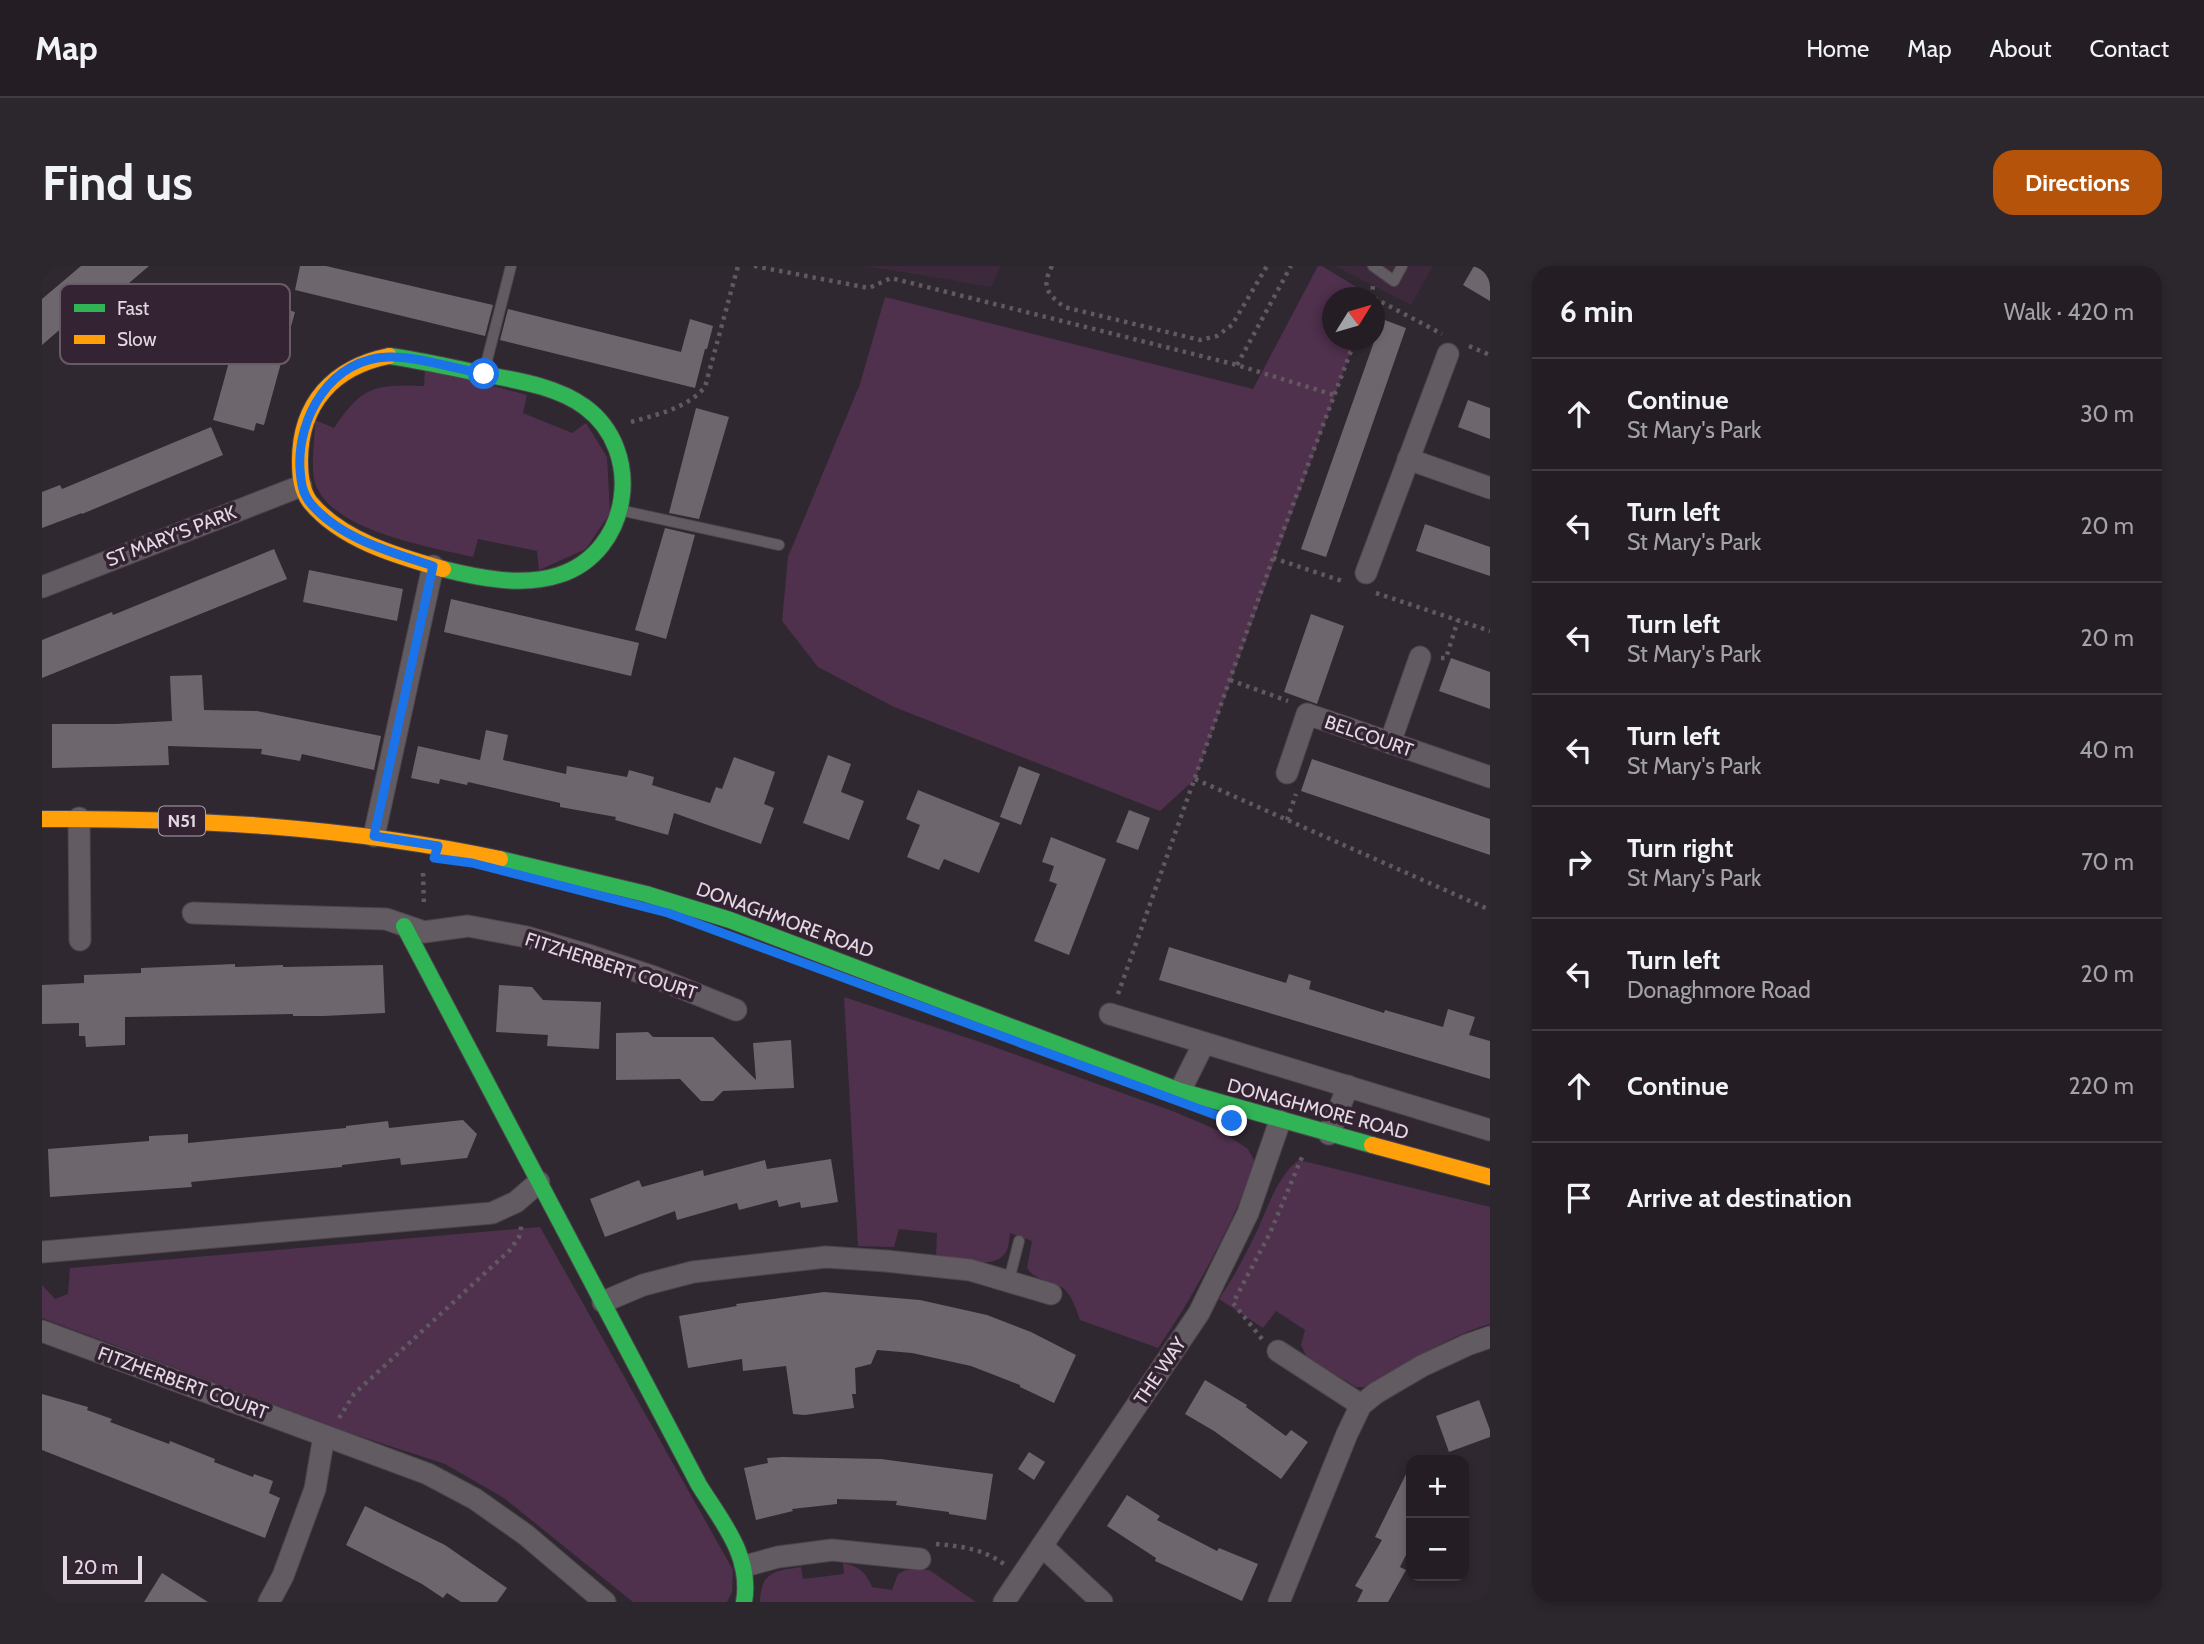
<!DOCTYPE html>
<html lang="en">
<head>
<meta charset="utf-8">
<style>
  body { margin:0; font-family:Cabin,sans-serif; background:#2c272c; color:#f1f3f6 }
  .controls { position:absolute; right:21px; bottom:21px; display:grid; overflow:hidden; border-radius:14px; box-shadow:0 4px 10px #0003 }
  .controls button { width:63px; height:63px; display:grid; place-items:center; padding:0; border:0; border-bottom:2px solid #413c41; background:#241e24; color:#f1f3f6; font:35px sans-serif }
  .compass { position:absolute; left:1280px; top:21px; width:63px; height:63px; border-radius:50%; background:#241e24; box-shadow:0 4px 10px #0003; rotate:53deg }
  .scale { position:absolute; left:21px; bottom:18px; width:79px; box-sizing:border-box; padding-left:7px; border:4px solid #e4d9e3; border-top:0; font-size:19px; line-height:24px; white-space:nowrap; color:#e4d9e3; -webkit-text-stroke:5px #342433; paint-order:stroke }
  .stop { position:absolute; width:21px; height:21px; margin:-16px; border:5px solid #1a73e8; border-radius:50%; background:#fff }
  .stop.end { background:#1a73e8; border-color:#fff; box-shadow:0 2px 7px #0008 }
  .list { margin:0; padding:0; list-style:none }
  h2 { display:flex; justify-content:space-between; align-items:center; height:91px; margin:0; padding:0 28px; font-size:30px }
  h2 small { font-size:23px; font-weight:400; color:#a3a2a6 }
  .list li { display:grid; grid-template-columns:46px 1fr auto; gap:21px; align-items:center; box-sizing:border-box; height:112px; padding:0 28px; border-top:2px solid #413c41 }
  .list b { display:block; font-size:26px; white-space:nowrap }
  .list p { margin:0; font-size:23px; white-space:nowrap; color:#a3a2a6 }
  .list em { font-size:23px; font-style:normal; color:#a3a2a6 }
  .icon { flex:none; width:38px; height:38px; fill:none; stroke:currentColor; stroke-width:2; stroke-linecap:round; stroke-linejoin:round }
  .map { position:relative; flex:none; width:1448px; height:1336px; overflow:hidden; border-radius:21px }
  header { display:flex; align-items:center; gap:42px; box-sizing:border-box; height:98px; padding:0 35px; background:#241e24; border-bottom:2px solid #413c41 }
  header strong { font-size:33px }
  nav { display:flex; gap:38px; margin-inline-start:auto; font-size:24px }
  .intro { display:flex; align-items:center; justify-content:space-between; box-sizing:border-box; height:168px; padding:0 42px }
  h1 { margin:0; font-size:49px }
  .button { padding:18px 32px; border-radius:21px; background:#b45309; color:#fff; font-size:24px; font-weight:700 }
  main { display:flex; gap:42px; padding:0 42px }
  aside { flex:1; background:#241e24; border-radius:21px; box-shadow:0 4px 10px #0003 }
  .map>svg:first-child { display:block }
</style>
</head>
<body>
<header>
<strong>Map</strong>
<nav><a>Home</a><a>Map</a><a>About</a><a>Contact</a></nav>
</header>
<div class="intro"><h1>Find us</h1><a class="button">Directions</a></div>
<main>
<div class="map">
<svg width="1448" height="1336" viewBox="0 0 1448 1336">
  <rect width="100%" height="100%" fill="#302830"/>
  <!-- built -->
  <g fill="#3c293b">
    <path d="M824 0H959L949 21Z"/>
    <path d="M1293 0H1391L1369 39Z"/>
  </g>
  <!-- green -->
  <g fill="#4f304d">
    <path d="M1276 0H1280L1329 30 1290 32V74H1313L1153 513 1118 545 852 441 776 401 740 355 746 291 818 118 843 31 1211 123Z"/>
    <path d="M383 102 485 129 481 147 530 167 544 157 565 191 568 247 544 283 497 304 495 285 436 273 431 291C388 281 283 264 272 213 269 197 273 171 273 154L292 162C321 119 332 119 382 120Z"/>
    <path d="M802 731 944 778 1133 846 1182 867 1206 883 1214 898C1187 963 1156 1024 1116 1082L1038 1054C1034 1043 1030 1029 1021 1022 1008 1013 994 1016 985 1002L990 975 968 967C967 972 967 979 965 984 956 1006 912 993 894 991L895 967 857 963 852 981 816 980Z"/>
    <path d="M1257 894 1448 941V1058C1403 1071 1365 1098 1325 1121H1314L1265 1091 1259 1079 1263 1064 1234 1045 1221 1062 1177 1033C1192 1011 1204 988 1215 965 1226 941 1236 909 1257 894Z"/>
    <path d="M498 961 691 1304 690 1326 685 1336H591L462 1232 403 1198 308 1167 0 1052V1019L13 1033 26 1028 28 1002Z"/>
    <path d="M801 1297C816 1300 824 1306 830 1321L850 1324 856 1308 864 1304H887L934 1336H718C719 1305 733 1305 759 1301L761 1313 802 1308Z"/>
  </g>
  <!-- building -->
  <g fill="#6d666c">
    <path d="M39 0H107L73 29 67 21 0 79V33Z"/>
    <path d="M258 0H284L451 39 443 70 253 24Z"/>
    <path d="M1432 0H1448V35L1421 19Z"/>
    <path d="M223 37 253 46 222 159 214 157 212 165 171 154 190 85 174 80 181 55 195 59 200 38 221 43Z"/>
    <path d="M466 43 639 86 648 53 671 60 665 83H663L653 122 458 74Z"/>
    <path d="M1340 53 1364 62 1284 291 1259 283Z"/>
    <path d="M1426 134 1448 142V173L1416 161Z"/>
    <path d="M654 142 687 151 657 253 627 247Z"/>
    <path d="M169 161 181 189 40 248V247L0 262V226L18 219 20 223Z"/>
    <path d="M1383 258 1448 281V310L1374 285Z"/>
    <path d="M623 262 653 269 624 373 593 364Z"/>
    <path d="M232 283 245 313 0 412V374L70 346 71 349Z"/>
    <path d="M267 304 361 323 355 355 261 336Z"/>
    <path d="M409 333 597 377 589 410 402 366Z"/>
    <path d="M1269 348 1302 360 1275 438 1242 426Z"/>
    <path d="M1409 392 1448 406V443L1397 425Z"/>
    <path d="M160 409 162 444 215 445 339 470 332 504 260 488 258 495 219 488 220 483 126 480 127 499 10 502V458H74L130 455 128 410Z"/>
    <path d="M444 464 466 469 461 494 524 508 525 500 585 511 587 504 612 511 610 519 668 537 674 521 680 523 692 491 733 506 722 538 732 542 719 578 632 547 626 569 573 554 574 551 518 541V537L426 516 425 519 398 513 397 518 369 512 376 480 438 494Z"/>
    <path d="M786 489 809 498 799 526 822 535 807 574 761 557Z"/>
    <path d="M1270 493 1448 553V589L1259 525Z"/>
    <path d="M977 500 998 508 979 559 958 551Z"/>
    <path d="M876 524 958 557 937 607 902 593 897 604 865 591 878 559 864 553Z"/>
    <path d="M1087 544 1108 552 1096 584 1074 576Z"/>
    <path d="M1009 571 1064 593 1027 689 992 675 1015 618 1007 615 1012 600 1000 596Z"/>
    <path d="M1127 681 1244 717 1247 708 1269 715 1267 723 1342 747 1343 744 1401 761 1406 743 1433 751 1427 769 1448 775V813L1117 714Z"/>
    <path d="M193 698V701L241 699V701L341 699 343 747 282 750H251V748L83 751V779L44 781 43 770H37V757L0 758V719L42 717V709L99 707V702Z"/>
    <path d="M457 719 490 721 501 734 559 736 557 783 505 780 506 769 454 766Z"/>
    <path d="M606 766 611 771H671L714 814 711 777 749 774 752 822 681 825 671 835H659L638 813 574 814V767Z"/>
    <path d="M421 854 435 868 425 892 359 899 358 892 300 899V901L149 916 150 921 8 931 6 883 107 875V870L146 868V877L304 862V860L346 855 347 862Z"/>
    <path d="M789 893 796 936 759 942 758 936 737 941 735 934 697 944 695 937 635 954 633 945 563 971 548 933 597 914 600 921 661 904 662 910 723 894 725 903Z"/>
    <path d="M782 1026 878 1034 945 1049 989 1066 1034 1089 1012 1137 978 1121V1119L929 1100 870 1087 835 1084 829 1098 813 1102 814 1128H810L812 1142 763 1149 751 1148 744 1100 701 1105 700 1093 646 1102 637 1050 695 1040 694 1038Z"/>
    <path d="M1163 1114 1205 1139 1204 1141 1244 1170 1249 1164 1266 1176 1239 1213 1172 1165 1143 1148Z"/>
    <path d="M0 1128 46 1141 45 1144 70 1153 68 1156 127 1178 128 1175 173 1193 172 1196 211 1211 212 1208 231 1215 227 1227 238 1232 223 1272 0 1184Z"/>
    <path d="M1437 1134 1448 1164V1171L1407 1186 1394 1150Z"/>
    <path d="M987 1186 1003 1196 992 1214 976 1203Z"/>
    <path d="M740 1191 839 1193 951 1208 944 1254 907 1248V1246L854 1239 855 1235 795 1233V1238L750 1243 751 1245 714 1254 702 1202 726 1197 725 1192Z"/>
    <path d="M1369 1198V1279L1358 1301 1364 1304 1346 1336H1315L1321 1324 1313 1320 1340 1274 1333 1271Z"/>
    <path d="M1085 1229 1118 1250 1115 1254 1175 1285 1177 1282 1216 1298 1200 1335 1113 1295 1114 1292 1065 1260Z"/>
    <path d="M323 1240 403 1279 465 1322 455 1336H419L405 1327 401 1332 380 1318 304 1279Z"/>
    <path d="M120 1307 166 1336H102Z"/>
  </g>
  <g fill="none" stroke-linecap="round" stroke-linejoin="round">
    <!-- lane casing -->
    <g stroke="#4d454c" stroke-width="12">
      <g id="lane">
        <path d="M1331 0 1352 15 1360 0"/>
        <path d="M442 106 469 0"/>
        <path d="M582 245 737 279"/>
        <path d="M967 1014 977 975"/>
      </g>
    </g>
    <!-- street casing -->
    <g stroke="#4d454c" stroke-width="23">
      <g id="street">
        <path d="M1366 193 1448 222"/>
        <path d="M1324 307 1406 88"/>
        <path d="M0 321 259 220"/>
        <path d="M1348 477 1378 391"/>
        <path d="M1245 507 1265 448 1448 511"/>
        <path d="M37 552 38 674"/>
        <path d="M332 570 391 300"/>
        <path d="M151 647 344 653 382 666 426 660 485 671 543 688 612 711 694 744"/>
        <path d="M1068 748 1448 864"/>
        <path d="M1138 825 1162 777"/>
        <path d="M1287 868 1306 820"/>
        <path d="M0 986 450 947 474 936 497 916"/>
        <path d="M561 1036 601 1019 651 1006 784 991 844 995 928 1004 1009 1028"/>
        <path d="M0 1065 386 1208 433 1233 484 1269 563 1336"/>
        <path d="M1236 1085 1319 1139"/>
        <path d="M1000 1280 1060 1336"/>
        <path d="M703 1300 736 1291 790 1284 878 1293"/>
        <path d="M227 1336 241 1310 273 1223 282 1170"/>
        <path d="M962 1336 1157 1047 1206 947 1238 855"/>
        <path d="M1237 1336 1305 1168 1319 1139 1334 1127 1380 1100 1425 1079 1448 1071"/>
      </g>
    </g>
    <!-- fast casing -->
    <g stroke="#4d454c" stroke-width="18">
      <g id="fast">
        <path d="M347 90C377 94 406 101 436 107 471 114 513 119 543 141 603 185 589 286 517 309 481 321 437 312 401 303"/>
        <path d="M458 593 604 628 688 654 1138 825 1330 879"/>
        <path d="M362 660 657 1219C680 1256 710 1290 702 1336"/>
      </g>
    </g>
    <!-- slow casing -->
    <g stroke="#4d454c" stroke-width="18">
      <g id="slow">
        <path d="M347 90C292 101 258 137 258 195 258 209 259 224 268 236 299 274 355 290 401 303"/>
        <path d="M0 553C154 552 307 561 458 593"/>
        <path d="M1330 879 1448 911"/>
      </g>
    </g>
    <!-- path -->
    <g stroke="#60595f" stroke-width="4.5" stroke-dasharray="3.5 5" stroke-linecap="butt">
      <path d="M712 0 827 22 849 12 1195 99 1292 129"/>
      <path d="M1010 0C999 21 1005 27 1022 41L1158 74 1175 70 1190 59 1225 0"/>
      <path d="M1329 32 1331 20"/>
      <path d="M1332 32 1400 68"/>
      <path d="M1427 80 1448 89"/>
      <path d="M1195 99 1249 0"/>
      <path d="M589 156C616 148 644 143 663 121L696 0"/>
      <path d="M1231 292 1303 316"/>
      <path d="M1334 327 1448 365"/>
      <path d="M1399 392H1404L1416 354"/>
      <path d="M1188 414 1246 435"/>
      <path d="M1153 513 1448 644"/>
      <path d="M1245 554 1254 528"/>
      <path d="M381 607 382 641"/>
      <path d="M1076 728 1231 292 1313 74"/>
      <path d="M1220 1073 1191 1037 1228 967 1260 891"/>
      <path d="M297 1152 312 1128 468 984 477 971 480 957"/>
      <path d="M894 1278C919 1280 941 1283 962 1298"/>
    </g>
    <!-- lane -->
    <use href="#lane" stroke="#625b61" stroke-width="10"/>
    <!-- street -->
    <use href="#street" stroke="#625b61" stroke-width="21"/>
    <!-- fast -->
    <use href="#fast" stroke="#30b455" stroke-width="16"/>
    <!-- slow -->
    <use href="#slow" stroke="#ff9f0a" stroke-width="16"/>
  </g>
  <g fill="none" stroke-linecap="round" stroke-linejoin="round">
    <!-- route -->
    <path stroke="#1a73e8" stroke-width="9" d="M442 108C414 103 374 90 347 91 289 92 255 151 258 203 259 216 260 227 269 238 299 273 349 286 391 300L332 570 396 580 392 592 430 597 626 647 1190 855"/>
  </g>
  <g text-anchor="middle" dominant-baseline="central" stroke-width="7" stroke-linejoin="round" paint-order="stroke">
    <!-- shield labels -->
    <rect fill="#342433" stroke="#afa3ae" stroke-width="2" x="117" y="540.5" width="46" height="29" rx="5"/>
    <g font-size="18" font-weight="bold" fill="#e4d9e3">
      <text x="140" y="555">N51</text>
    </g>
    <!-- street labels -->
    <g font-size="19" fill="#e4d9e3" stroke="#342433">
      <text transform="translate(129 270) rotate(-21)">ST MARY'S PARK</text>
      <text transform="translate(1327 470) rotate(19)">BELCOURT</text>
      <text transform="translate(743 654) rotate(20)">DONAGHMORE ROAD</text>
      <text transform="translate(569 700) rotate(18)">FITZHERBERT COURT</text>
      <text transform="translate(1276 843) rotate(15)">DONAGHMORE ROAD</text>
      <text transform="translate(1118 1105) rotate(-56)">THE WAY</text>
      <text transform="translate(141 1117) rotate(20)">FITZHERBERT COURT</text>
    </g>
  </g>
  <!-- legend -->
  <rect x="18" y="18" width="230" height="80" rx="10" fill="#342433" stroke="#695a68" stroke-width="2"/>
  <rect x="32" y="38" width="31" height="8" fill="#30b455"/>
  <rect x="32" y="69" width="31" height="9" fill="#ff9f0a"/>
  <g font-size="19" fill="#e4d9e3">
    <text x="75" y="49">Fast</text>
    <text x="75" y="80">Slow</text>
  </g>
</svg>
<div class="controls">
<button>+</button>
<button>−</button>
</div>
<svg class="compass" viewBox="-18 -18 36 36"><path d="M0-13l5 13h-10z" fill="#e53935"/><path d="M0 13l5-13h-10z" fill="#a3a2a6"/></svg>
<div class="scale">20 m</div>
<div class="stop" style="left:442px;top:108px"></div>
<div class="stop end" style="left:1190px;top:855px"></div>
</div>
<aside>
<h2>6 min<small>Walk · 420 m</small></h2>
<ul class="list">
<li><svg class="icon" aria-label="ahead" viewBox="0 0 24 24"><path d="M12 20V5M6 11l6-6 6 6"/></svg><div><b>Continue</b><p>St Mary's Park</p></div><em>30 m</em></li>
<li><svg class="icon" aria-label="left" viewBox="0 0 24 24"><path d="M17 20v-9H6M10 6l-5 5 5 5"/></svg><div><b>Turn left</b><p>St Mary's Park</p></div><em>20 m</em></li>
<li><svg class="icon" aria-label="left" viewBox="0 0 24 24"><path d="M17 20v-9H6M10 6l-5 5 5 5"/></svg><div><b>Turn left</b><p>St Mary's Park</p></div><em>20 m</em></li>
<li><svg class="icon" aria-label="left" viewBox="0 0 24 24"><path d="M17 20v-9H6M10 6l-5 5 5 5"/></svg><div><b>Turn left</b><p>St Mary's Park</p></div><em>40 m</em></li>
<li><svg class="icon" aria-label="right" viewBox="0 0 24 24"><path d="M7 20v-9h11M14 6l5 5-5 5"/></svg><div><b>Turn right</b><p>St Mary's Park</p></div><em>70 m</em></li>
<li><svg class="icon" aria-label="left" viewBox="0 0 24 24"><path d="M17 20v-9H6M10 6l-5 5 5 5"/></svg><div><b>Turn left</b><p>Donaghmore Road</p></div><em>20 m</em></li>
<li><svg class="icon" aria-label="ahead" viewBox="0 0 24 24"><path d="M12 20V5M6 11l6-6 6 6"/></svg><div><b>Continue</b></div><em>220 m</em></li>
<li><svg class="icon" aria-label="arrive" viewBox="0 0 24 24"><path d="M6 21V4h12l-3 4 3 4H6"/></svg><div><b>Arrive at destination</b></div></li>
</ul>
</aside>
</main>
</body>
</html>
